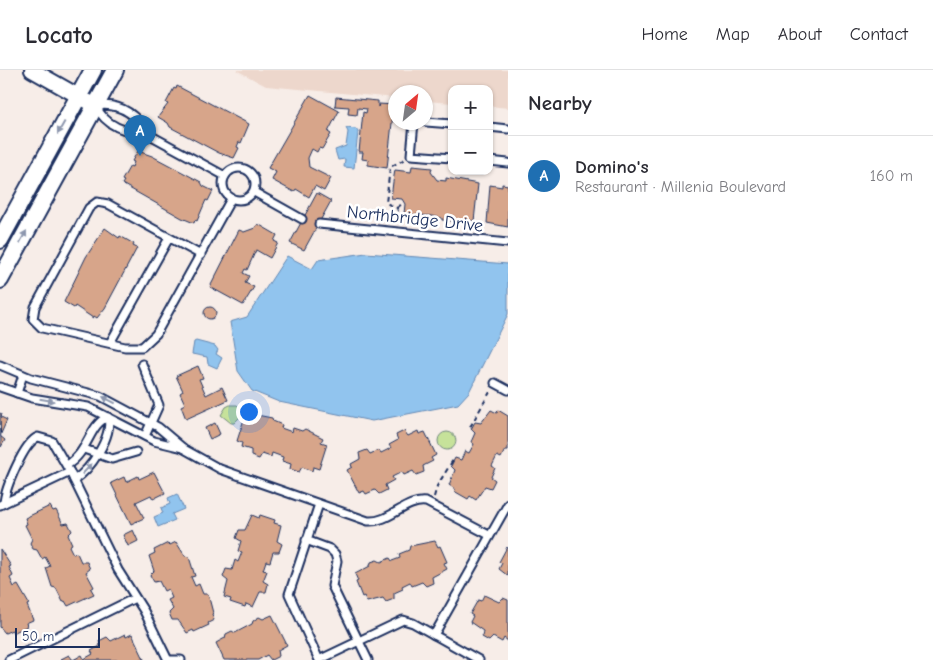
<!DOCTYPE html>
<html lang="en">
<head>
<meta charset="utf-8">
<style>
  body { margin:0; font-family:"Comic Neue",sans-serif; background:#f2f2f3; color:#2b2b33 }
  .controls { position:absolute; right:15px; top:15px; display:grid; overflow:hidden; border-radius:10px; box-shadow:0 1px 4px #0004 }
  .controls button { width:45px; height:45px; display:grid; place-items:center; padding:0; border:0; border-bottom:1px solid #e1e1e2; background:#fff; color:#2b2b33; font:25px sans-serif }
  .compass { position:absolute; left:388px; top:15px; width:45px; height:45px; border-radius:50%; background:#fff; box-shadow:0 1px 4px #0004; rotate:29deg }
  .scale { position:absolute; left:15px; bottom:12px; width:85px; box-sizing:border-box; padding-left:5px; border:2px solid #1b2f5e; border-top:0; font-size:14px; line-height:18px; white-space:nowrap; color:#1b2f5e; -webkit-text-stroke:4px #fff; paint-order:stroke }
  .you { position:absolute; left:248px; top:341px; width:18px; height:18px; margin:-12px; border:4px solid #fff; border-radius:50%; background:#1a73e8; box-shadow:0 0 0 8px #1a73e833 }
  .badge { display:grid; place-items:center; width:32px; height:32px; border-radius:50%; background:#1f6fb2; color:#fff; font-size:16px; font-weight:700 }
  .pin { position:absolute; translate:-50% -41px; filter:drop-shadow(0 1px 2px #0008) }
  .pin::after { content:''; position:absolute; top:26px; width:18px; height:15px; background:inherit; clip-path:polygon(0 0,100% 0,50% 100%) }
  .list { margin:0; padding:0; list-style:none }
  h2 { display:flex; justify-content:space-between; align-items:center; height:65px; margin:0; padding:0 20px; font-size:21px }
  h2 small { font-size:16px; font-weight:400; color:#7c7c81 }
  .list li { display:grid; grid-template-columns:32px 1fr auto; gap:15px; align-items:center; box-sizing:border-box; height:80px; padding:0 20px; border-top:1px solid #e1e1e2 }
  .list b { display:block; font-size:19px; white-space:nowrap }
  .list p { margin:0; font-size:16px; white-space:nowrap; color:#7c7c81 }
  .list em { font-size:16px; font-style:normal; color:#7c7c81 }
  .map { position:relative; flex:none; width:508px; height:590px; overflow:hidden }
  header { display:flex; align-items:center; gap:30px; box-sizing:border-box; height:70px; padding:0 25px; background:#fff; border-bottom:1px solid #e1e1e2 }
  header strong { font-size:24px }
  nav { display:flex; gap:28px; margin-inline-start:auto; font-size:18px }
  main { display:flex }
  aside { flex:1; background:#fff }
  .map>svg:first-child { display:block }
</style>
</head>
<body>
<header>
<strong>Locato</strong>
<nav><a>Home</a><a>Map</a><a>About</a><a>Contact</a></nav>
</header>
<main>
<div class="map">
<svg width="508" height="590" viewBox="0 0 508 590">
  <rect width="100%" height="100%" fill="#f7ede8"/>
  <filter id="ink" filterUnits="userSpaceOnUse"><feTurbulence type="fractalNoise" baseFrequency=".02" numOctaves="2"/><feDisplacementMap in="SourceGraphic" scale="10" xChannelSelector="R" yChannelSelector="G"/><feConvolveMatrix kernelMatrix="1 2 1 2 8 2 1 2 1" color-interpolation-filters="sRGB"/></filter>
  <g filter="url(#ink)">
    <!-- built -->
    <path fill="#edd7cc" d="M236 0H508V38L489 36V19H452V33L426 31V22H396L395 28 266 16Z"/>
    <!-- green -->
    <g fill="#c6e29a" stroke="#70887c">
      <path d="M230 335H237L242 339V345L234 353H231L221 345 226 337Z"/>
      <circle cx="447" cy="371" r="9"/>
    </g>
    <!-- water -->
    <g fill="#91c4ee" stroke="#6288b4">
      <path d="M346 58 356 59 358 62 354 98 344 97 345 89 338 90 335 80 346 76 348 62Z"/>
      <path d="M366 183 508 194V244L469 322 458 334 372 351 279 332 252 321 238 301 230 252 247 247 287 186 312 199 318 190Z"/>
      <path d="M196 271 215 276 218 280 216 284 222 288 217 298 208 294 207 287 192 284 194 272Z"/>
      <path d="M177 424 184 439 172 444 175 450 158 457 154 447 163 443 161 438 170 434 168 428Z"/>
    </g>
    <!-- building -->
    <g fill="#d7a58a" stroke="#1b2f5e">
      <path d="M177 16 249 54 241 73 239 72 237 77 239 78 234 88 219 83 170 57 168 53 158 47 168 34 166 33 174 18 176 19Z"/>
      <path d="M310 25 339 41 328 62 331 64 322 79 319 78 317 82 312 79 308 88 309 97 331 108 324 121 315 116 309 127 296 119 294 122 272 110 276 102 268 98Z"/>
      <path d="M336 27 378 31V37L379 34 394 35 387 98 368 95V90L362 89 363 82H359L363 42 366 43 367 39 358 38 357 45 348 44 349 37 335 36Z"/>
      <path d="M138 81 152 86 201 112 203 116 213 121 208 131 206 130 197 151 195 150 194 153 182 148 122 114 124 111 122 110 130 96 132 97 134 92 132 91Z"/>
      <path d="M412 96 432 98 431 102 437 110 446 111V108L478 114 474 151 462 150V152L442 150V148L431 146 404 144 405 134 402 129 391 128 393 112 395 100 411 102Z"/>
      <path d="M502 114 508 115V157L487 153 490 115 502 117Z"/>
      <path d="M317 123 331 131 304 180 290 173Z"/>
      <path d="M258 154 277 165 274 171 278 173 270 188 256 180 247 200 245 199 243 203 249 206 245 213 254 217 243 235 210 217 239 160 244 162 255 158Z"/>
      <path d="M105 158 119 168 120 166 134 174 133 176 137 178 105 238 97 248 94 246 93 248 75 236 74 238 64 232 86 187Z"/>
      <circle cx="210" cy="243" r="6"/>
      <path d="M198 296 203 308 199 309 206 325 222 317 228 330 186 349 181 336 185 334 180 323 183 321 176 306Z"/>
      <path d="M491 340 497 343 498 340 508 346V380H505L501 388 497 386 492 396 495 398 491 407 495 410 491 418 485 416 476 430 470 426 468 429 454 421 455 419 449 415 455 400 451 396 455 388 461 390 465 381 469 383 474 374 471 372 475 363 471 359 475 352 481 353Z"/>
      <path d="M0 343 2 344 1 347 7 350 0 366 5 370 1 377Z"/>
      <path d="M252 344 272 348 273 351 282 355 281 358 292 362 293 358 302 361 305 359 323 368 321 372 327 374 319 399 313 397 312 401 302 397 299 402 290 399 291 394 282 391 283 387 272 383 271 387 262 384 259 389 251 386V380L241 377 242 373 237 371 245 346 251 348Z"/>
      <path d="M215 353 220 364 210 369 205 358Z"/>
      <path d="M404 361 408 366 418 361 419 364 425 362 436 385 431 388 433 391 423 396 424 402 416 405 413 401 404 405 402 402 392 407 394 410 385 415 387 420 379 424 375 420 366 424 364 421 359 423 347 400 352 397 351 394 360 389 359 383 367 380 370 384 379 380 381 383 391 378 389 375 398 370 396 365Z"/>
      <path d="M154 402 165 423 153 429 151 425 136 432 144 448 131 454 111 413 124 407 126 412 138 406 139 409Z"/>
      <path d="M50 436 53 441 56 440 63 454 68 453 72 461 68 465 72 474 69 476 73 484 77 483 81 492H87L90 499 86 502 94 517 91 519 94 524 68 536 65 531 63 532 56 518 52 517 46 498 50 496 45 487 42 489 37 480 33 479 30 473 32 469 25 455 27 454 25 448Z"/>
      <path d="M252 445 259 448 260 445 275 450 274 453 281 455 277 471 282 474 279 482H273L270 492 266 491 263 500 267 501 263 511 268 514 266 522H260L253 537 246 534 245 537 230 532 231 529 224 527 228 511 223 507 226 499 232 500 235 490 238 492 242 482 238 481 241 471 236 468 239 460H245Z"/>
      <path d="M133 460 138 471 128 476 123 465Z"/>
      <path d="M435 471 438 477 440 476 447 492 444 493 447 499 432 507 433 513 426 516 422 512 412 516 410 512 402 516 403 519 394 523V529L386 532 383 528 367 532 364 526 362 527 356 512 358 511 355 504 370 496 371 492 377 490 381 492 390 488 392 491 400 488 399 484 409 480 410 476Z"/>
      <path d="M176 472 185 486 189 487 195 506 191 507 195 516 199 514 203 524H208L213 543 212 544 214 550 208 553 209 555 194 562 193 560 187 563 178 550H172L169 543 173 539 168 530 172 528 168 519 164 521 159 511 154 512 150 505 154 501 149 486 155 483 154 480 168 473 170 475Z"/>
      <path d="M507 477 508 478V506L499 499 502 493 499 492Z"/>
      <path d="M0 479 11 496 9 497 13 506 10 508 14 517 18 515 29 534 27 535 33 550 26 553 27 556 13 563 12 560 5 563 0 557Z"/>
      <path d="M484 525 499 532 503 528 508 530V571L504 568 502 572 493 567 489 571 482 567 483 561 470 552 473 546 470 544 478 530 481 531Z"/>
      <path d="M272 545 287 575 278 580 279 586 271 590 267 585 258 590H224L216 573 225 568 226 564 232 561 235 563 252 554 253 551 259 547 263 549Z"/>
      <path d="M125 564 126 567 132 564 144 589 143 590H62L61 589 69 585 73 590 82 585 84 589 93 584 91 581 100 576 99 571 107 567 111 571Z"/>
    </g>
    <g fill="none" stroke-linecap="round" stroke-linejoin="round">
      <!-- service casing -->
      <g stroke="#1b2f5e" stroke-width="11">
        <g id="service">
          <path d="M414 52 411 85 452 88"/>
          <path d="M426 52 452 54"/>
          <path d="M489 57 508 59"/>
          <path d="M148 64C136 44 119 32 96 36 106 57 125 62 148 64L225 106"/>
          <path d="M489 91 508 93"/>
          <circle cx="239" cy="114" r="16"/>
          <path d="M254 122 302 149"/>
          <path d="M319 154 508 173"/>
          <path d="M201 185 108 134 97 132 89 138 35 237 33 249 42 258 125 277H142L156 264 231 129"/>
          <path d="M110 273 169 168"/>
          <path d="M142 294 159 335 145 366"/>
          <path d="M0 295 31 308 100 326 158 357 184 379 220 399 368 451C389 453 406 429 426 432L489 465"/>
          <path d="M495 313 508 320"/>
          <path d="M0 317 32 328 88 337 154 371 183 378"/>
          <path d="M17 323 23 305"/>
          <path d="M84 379 112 389 136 382"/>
          <path d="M67 395C89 382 89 354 108 347 113 367 90 400 74 410"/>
          <path d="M4 433C5 419 24 372 38 367L52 371 70 402 118 500 144 541 168 590"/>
          <path d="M319 434 289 524 319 590 403 550 413 553 479 590"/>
          <path d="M0 435 70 402"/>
          <path d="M306 470 330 479 335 484 337 491 332 516 368 590"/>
          <path d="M434 565 508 434"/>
          <path d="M9 590 135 528"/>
          <path d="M170 590H181"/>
        </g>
      </g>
      <!-- minor casing -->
      <g stroke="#1b2f5e" stroke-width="18">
        <path id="minor" d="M32 0 96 36"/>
      </g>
      <!-- tertiary casing -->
      <g stroke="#1b2f5e" stroke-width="20">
        <g id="tertiary">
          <path d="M0 170 93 0"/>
          <path d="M0 210 115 0"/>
        </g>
      </g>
      <!-- path -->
      <g stroke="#1b2f5e" stroke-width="2" stroke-dasharray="5 4" stroke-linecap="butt">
        <path d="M397 138 403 133"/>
        <path d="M401 150 397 138 386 133 390 97 405 89"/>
        <path d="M470 357 490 322"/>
        <path d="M434 427 437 416 453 390"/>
      </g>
      <!-- service -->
      <use href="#service" stroke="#fff" stroke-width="7"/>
      <!-- minor -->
      <use href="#minor" stroke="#fff" stroke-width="14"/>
      <!-- tertiary -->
      <use href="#tertiary" stroke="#fff" stroke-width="16"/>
    </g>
    <!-- one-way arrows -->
    <defs><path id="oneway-solid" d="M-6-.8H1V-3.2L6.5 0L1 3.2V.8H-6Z" transform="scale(1.25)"/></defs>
    <g fill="#8d97ae">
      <use href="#oneway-solid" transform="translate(61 58) rotate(119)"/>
      <use href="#oneway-solid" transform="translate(23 167) rotate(-61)"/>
      <use href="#oneway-solid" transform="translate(47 330) rotate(9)"/>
      <use href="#oneway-solid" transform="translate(109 330) rotate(-153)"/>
      <use href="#oneway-solid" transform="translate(87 399) rotate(-47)"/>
    </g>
  </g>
  <g text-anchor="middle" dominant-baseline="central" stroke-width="5" stroke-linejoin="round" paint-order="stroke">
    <!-- street labels -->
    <g font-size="18" fill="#1b2f5e" stroke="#fff">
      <text transform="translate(415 149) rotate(6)">Northbridge Drive</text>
    </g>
  </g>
</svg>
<div class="controls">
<button>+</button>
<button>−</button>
</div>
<svg class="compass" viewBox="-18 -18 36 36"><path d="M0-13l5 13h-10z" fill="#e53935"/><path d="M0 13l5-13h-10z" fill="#7c7c81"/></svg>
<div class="scale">50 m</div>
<div class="you"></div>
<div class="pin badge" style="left:140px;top:86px">A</div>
</div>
<aside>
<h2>Nearby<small></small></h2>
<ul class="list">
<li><span class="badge">A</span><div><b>Domino's</b><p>Restaurant · Millenia Boulevard</p></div><em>160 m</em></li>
</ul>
</aside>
</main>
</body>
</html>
